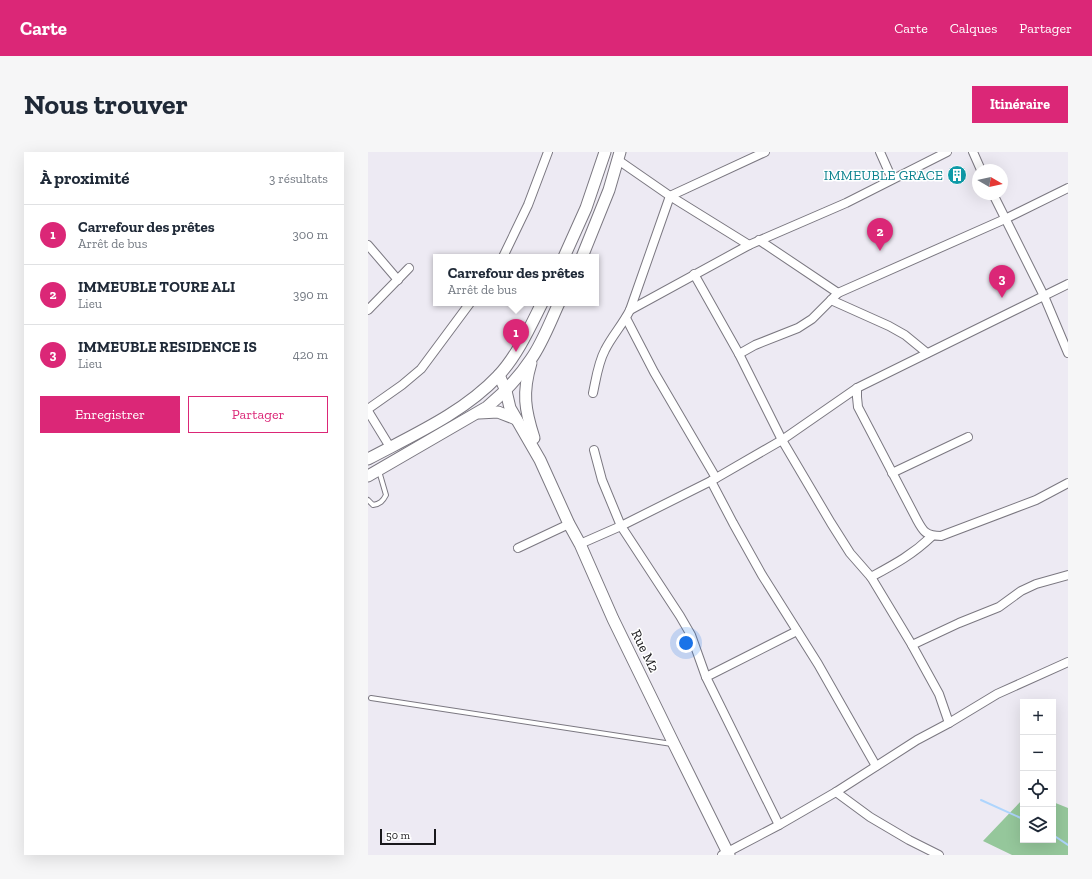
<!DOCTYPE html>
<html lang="fr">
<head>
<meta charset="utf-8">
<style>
  body { margin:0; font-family:"Zilla Slab",serif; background:#f6f6f7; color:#1f2937 }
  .controls { position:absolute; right:12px; bottom:12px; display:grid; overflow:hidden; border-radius:0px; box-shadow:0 4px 16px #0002 }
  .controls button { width:36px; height:36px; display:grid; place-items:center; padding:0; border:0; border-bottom:1px solid #e0e1e3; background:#fff; color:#1f2937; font:20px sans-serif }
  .compass { position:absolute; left:604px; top:12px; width:36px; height:36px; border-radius:50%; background:#fff; box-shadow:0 4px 16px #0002; rotate:99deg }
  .scale { position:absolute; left:12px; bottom:10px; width:56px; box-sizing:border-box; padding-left:4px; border:2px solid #19181b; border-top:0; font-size:11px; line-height:14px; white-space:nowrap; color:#19181b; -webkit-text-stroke:3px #fff; paint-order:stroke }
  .you { position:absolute; left:318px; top:491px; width:14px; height:14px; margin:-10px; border:3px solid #fff; border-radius:50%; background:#1a73e8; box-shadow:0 0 0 6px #1a73e833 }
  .badge { display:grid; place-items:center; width:26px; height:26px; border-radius:50%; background:#db2777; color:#fff; font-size:13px; font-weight:700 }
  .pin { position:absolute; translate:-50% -33px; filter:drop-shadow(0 1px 2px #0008) }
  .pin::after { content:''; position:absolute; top:21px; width:14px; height:12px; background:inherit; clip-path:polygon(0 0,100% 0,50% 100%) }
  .popup { position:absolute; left:65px; top:102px; width:166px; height:52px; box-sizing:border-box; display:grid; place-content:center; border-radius:0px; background:#fff; filter:drop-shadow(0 1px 3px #0005); font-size:13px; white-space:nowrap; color:#747a83 }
  .popup b { font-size:15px; color:#1f2937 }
  .popup::after { content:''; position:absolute; left:50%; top:100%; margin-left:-8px; border:8px solid transparent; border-top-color:#fff }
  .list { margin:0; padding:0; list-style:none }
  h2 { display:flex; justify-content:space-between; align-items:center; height:52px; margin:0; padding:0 16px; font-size:17px }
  h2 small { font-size:13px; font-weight:400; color:#747a83 }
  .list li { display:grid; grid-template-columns:26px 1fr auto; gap:12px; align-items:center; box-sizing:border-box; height:60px; padding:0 16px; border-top:1px solid #e0e1e3 }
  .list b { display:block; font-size:15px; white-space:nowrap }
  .list p { margin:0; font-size:13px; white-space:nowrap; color:#747a83 }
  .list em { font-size:13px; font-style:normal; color:#747a83 }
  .actions { display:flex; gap:8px; padding:12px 16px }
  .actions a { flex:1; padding:9px 0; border:1px solid #db2777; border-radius:0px; text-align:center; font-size:14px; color:#db2777 }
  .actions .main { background:#db2777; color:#fff }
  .icon { flex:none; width:22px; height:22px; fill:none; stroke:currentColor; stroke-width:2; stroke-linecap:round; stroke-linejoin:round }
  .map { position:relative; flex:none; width:700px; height:703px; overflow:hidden; border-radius:0px }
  header { display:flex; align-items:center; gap:24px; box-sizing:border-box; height:56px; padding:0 20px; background:#db2777; color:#fff }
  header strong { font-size:19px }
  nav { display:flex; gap:22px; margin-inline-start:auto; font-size:14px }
  .intro { display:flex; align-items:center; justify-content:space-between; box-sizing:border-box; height:96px; padding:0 24px }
  h1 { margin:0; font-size:28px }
  .button { padding:10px 18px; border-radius:0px; background:#db2777; color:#fff; font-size:14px; font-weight:700 }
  main { display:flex; gap:24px; padding:0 24px }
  aside { flex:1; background:#fff; border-radius:0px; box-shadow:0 4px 16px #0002 }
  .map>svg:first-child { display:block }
</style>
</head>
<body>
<header>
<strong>Carte</strong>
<nav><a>Carte</a><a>Calques</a><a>Partager</a></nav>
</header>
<div class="intro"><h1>Nous trouver</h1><a class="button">Itinéraire</a></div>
<main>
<aside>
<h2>À proximité<small>3 résultats</small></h2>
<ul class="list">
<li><span class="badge">1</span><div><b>Carrefour des prêtes</b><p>Arrêt de bus</p></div><em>300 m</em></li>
<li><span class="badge">2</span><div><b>IMMEUBLE TOURE ALI</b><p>Lieu</p></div><em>390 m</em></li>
<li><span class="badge">3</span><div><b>IMMEUBLE RESIDENCE IS</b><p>Lieu</p></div><em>420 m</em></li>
</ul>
<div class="actions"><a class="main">Enregistrer</a><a>Partager</a></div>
</aside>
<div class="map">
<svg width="700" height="703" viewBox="0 0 700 703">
  <rect width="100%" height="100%" fill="#edeaf3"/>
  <!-- green -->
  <path fill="#95c79b" d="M655 647V688H685V650L700 656V703H644L615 689Z"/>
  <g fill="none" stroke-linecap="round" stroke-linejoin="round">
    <!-- stream -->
    <g stroke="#aed5fd" stroke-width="2">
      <path d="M613 648 655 667"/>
      <path d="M685 683 700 693"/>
    </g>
    <!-- lane casing -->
    <g stroke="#7b7881" stroke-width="6">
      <g id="lane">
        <path d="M0 348 5 353C12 352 15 349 18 343L11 319"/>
        <path d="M3 546 304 592"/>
      </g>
    </g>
    <!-- street casing -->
    <g stroke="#7b7881" stroke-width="10">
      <g id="street">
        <path d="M512 0 524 27"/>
        <path d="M605 0 613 18"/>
        <path d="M250 8 302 44 381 93"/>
        <path d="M625 42 676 144 700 201"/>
        <path d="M391 88 470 141"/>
        <path d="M0 93 30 128"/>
        <path d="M135 105 160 53 180 0"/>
        <path d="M326 122 371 202 414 288 463 371 482 401 503 425 544 493 571 542 581 571"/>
        <path d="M463 148 521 174 537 183 559 201"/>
        <path d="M0 158 41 116"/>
        <path d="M262 158 381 93 478 51 579 0"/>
        <path d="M258 166 286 220 348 326"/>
        <path d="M371 202 387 193 430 176 444 167 470 141 637 67 700 36"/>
        <path d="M489 236V245L490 255 548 366C555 379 557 384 573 384L668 348 700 331"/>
        <path d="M225 241C228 227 230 211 237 198 244 184 255 172 262 158L302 44 397 0"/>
        <path d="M0 257 34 233 53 217 102 151"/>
        <path d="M0 259 22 295"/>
        <path d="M226 298 234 328 253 374 312 464 323 483 338 525 411 673"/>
        <path d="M524 321 600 285"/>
        <path d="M343 329 365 371 394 423 450 512 508 614"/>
        <path d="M212 392 253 374 343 329 414 288 489 236 700 132"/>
        <path d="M150 396 201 372"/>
        <path d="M503 425C527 412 544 403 564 384"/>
        <path d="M544 493 591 471 631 455 653 439 668 432 700 423"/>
        <path d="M338 525 429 479"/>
        <path d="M468 640 502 665 541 688 571 703"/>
        <path d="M354 703 411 673 468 640 549 588 581 571 629 542 700 510"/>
      </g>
    </g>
    <!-- secondary casing -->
    <g stroke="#7b7881" stroke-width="13">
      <g id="secondary">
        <path d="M196 105 218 56 237 0"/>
        <path d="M214 105 241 38 252 0"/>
        <path d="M163 211C154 241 157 258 166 286"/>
        <path d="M131 223 138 239 142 256 172 308 201 372 212 392 245 467 306 592 361 703"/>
        <path d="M111 261 130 260 148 267"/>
        <path d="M0 307C45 283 95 261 130 224 149 204 162 175 174 151"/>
        <path d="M0 324 119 255C136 241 151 225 163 207 174 192 183 168 191 151"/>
      </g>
    </g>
    <!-- lane -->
    <use href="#lane" stroke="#fff" stroke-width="4"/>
    <!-- street -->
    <use href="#street" stroke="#fff" stroke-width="8"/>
    <!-- secondary -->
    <use href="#secondary" stroke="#fff" stroke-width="11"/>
  </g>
  <!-- icons -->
  <defs>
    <g id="building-disc" transform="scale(1)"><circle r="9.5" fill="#0f9aa8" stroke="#fff"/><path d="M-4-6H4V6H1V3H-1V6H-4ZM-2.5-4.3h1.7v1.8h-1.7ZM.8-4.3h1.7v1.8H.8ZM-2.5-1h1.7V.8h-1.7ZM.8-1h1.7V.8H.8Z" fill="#fff"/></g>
  </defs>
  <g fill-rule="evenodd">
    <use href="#building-disc" x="589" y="23"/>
  </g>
  <g text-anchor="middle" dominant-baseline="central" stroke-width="3" stroke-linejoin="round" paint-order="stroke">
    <!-- culture labels -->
    <g font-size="14" fill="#0d838f" stroke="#fff" text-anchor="end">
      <text x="575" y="23">IMMEUBLE GRACE</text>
    </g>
    <!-- street labels -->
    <g font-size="14" fill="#19181b" stroke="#fff">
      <text transform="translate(277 499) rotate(64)">Rue M2</text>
    </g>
  </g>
</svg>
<div class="controls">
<button>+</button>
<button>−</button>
<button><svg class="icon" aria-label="locate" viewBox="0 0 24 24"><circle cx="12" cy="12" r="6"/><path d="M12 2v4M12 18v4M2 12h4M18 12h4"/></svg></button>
<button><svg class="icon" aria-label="layers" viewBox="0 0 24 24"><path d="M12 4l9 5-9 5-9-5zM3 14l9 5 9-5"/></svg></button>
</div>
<svg class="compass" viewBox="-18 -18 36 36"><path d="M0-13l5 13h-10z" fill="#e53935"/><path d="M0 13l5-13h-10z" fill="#747a83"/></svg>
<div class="scale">50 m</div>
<div class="you"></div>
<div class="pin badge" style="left:148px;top:200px">1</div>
<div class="popup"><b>Carrefour des prêtes</b>Arrêt de bus</div>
<div class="pin badge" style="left:512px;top:99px">2</div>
<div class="pin badge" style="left:634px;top:146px">3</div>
</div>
</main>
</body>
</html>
